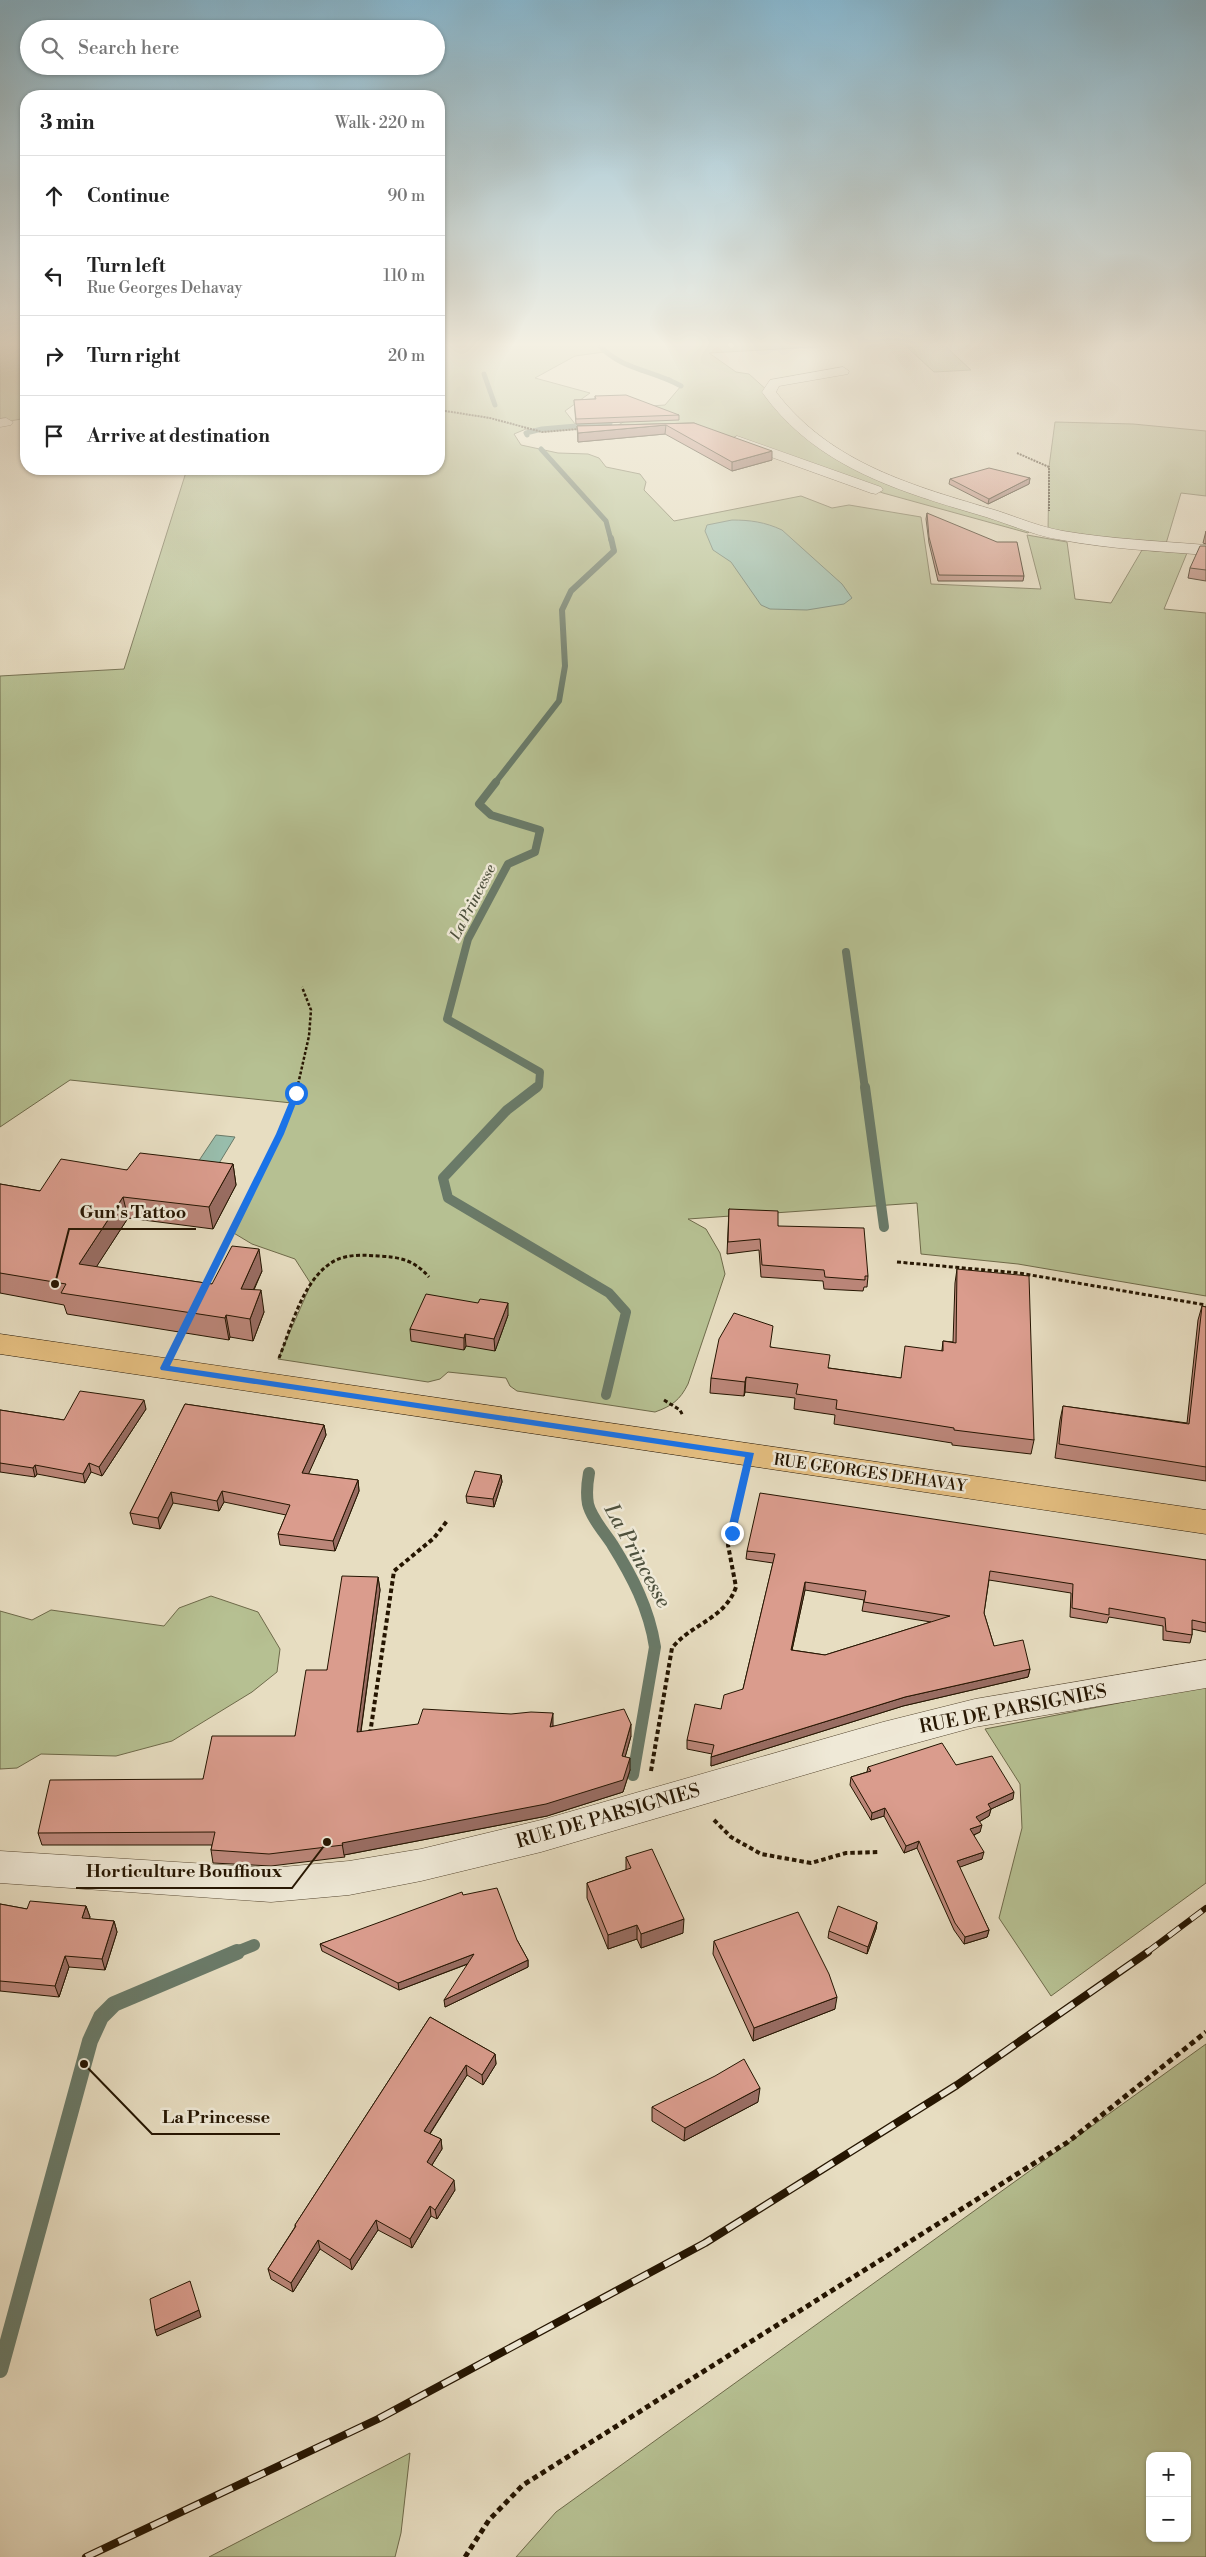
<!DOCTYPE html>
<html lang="en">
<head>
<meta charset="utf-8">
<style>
  body { margin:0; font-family:"Libre Bodoni",serif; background:#f6f6f6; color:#222 }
  .controls { position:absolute; right:15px; bottom:15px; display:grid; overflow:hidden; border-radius:10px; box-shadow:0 1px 4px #0004 }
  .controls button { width:45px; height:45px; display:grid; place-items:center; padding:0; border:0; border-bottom:1px solid #e0e0e0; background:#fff; color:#222; font:25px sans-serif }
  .stop { position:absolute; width:15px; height:15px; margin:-11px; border:4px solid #1a73e8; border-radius:50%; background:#fff }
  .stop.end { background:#1a73e8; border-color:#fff; box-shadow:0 1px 5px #0008 }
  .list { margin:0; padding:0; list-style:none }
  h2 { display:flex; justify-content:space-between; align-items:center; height:65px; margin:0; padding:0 20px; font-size:21px }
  h2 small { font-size:16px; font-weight:400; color:#767676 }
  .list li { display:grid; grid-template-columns:32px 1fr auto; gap:15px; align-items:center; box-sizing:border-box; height:80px; padding:0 20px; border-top:1px solid #e0e0e0 }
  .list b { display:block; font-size:19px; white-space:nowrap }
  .list p { margin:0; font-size:16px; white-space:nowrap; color:#767676 }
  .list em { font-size:16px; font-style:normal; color:#767676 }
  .icon { flex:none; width:28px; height:28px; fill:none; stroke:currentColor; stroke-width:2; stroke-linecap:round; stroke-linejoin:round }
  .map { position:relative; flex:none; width:1206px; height:2557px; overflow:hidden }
  .search { position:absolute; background:#fff; box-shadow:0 1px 4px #0004; left:20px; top:20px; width:425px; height:55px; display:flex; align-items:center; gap:12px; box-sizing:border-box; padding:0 18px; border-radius:28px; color:#767676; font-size:19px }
  .panel { position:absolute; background:#fff; box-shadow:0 1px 4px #0004; left:20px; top:90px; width:425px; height:385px; border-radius:20px }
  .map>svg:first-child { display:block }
</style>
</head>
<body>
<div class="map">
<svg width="1206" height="2557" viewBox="0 0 1206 2557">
  <rect width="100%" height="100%" fill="#e7ddc1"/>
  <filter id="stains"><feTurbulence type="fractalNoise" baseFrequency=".004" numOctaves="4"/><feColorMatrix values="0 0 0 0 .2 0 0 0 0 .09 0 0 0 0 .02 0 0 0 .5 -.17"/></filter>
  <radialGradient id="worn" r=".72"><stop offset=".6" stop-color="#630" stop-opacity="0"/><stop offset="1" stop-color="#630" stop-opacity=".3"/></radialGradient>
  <!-- green -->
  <g fill="#b6c092" stroke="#6e6a4a" fill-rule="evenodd">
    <path d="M0 345H26V418L0 423Z"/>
    <path d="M439 345H850L709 353 736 372 749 374 769 392 790 419 869 472 1034 527 1028 533 883 493 720 433 615 427 650 406 665 405 681 386 670 378 641 372 604 352 575 356 535 378 590 393 565 411 579 429 542 432 526 429 514 434 521 445 558 453 588 454 599 458 606 467 640 474 646 482 644 490 674 521 801 496 832 508 849 505 921 517 931 584 1041 589 1027 535 1067 542 1075 599 1111 603 1142 550 1187 553 1164 609 1206 613V1296L1018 1264 921 1254 917 1203 688 1219 706 1229 720 1253 725 1274 688 1384C680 1400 672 1406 655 1412L517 1391 510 1386 506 1378 448 1372 440 1379 428 1382 278 1359 311 1284 295 1259 252 1244 232 1232 280 1134 292 1103 70 1080 0 1127V676L124 669 187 469H439Z"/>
    <path d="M944 345 971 370 934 372 907 347Z"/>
    <path d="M1055 422 1133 424 1206 431V496L1181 493 1165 547 1048 531 1049 467Z"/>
    <path d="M211 1596 258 1612 280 1649 277 1672 252 1692 172 1741 116 1756 41 1754 17 1768 0 1769V1611L32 1620 51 1610 164 1626 179 1608Z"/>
    <path d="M1206 1686V1883L1051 1996 999 1918 1022 1828 1020 1784 985 1729Z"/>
    <path d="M1206 2044V2557H516L556 2512ZM1150 2456H1187V2538H1150Z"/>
    <path d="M410 2453 401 2533 395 2557H209Z"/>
  </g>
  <!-- water -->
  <g fill="#98bdac" stroke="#6a7a68">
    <path d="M732 520C750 520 765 522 782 530L842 584 852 598 844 604 807 610 770 609 761 605 731 562 713 550 705 531 707 525Z"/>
    <path d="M216 1135 235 1137 218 1165 198 1162Z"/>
  </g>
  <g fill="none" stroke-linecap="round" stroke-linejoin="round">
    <!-- stream-far5 -->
    <g stroke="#6a7a68" stroke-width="5">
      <path d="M599 345C621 370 654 370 681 386"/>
      <path d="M484 374 495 405"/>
      <path d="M527 435 526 433 542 429 610 423"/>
      <path d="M541 449 606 521 611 540"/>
    </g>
    <!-- stream-far4 -->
    <path stroke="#6a7a68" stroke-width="6" d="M495 783 559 701 565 666 562 610 571 591 614 551 611 538"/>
    <!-- stream-far3 -->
    <g stroke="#6a7a68" stroke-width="8">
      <path d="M496 782 479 804 491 815 540 830 535 852 508 864 468 939 447 1019 540 1072 539 1086 536 1089"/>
      <path d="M846 952 865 1089"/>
    </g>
    <!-- stream-far2 -->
    <g stroke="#6a7a68" stroke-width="10">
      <path d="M537 1087 507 1110 443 1178 448 1198 609 1293 626 1312 606 1395"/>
      <path d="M865 1087 884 1227"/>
    </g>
    <!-- stream-far1 -->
    <g stroke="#6a7a68" stroke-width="12">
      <path d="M589 1473C587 1484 586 1493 588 1504 591 1517 604 1532 612 1544 632 1576 649 1608 655 1647L633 1775"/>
      <path d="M234 1953 254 1945"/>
    </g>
    <!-- stream -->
    <path stroke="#6a7a68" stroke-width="16" d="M0 2370 90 2041 101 2017 114 2004 237 1952"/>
    <!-- minor casing -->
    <g stroke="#564731" stroke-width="1">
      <g id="minor">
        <path d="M843 367 849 371 848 374 779 386 776 392C831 464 914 486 998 511 1019 518 1040 527 1063 531 1110 539 1158 541 1206 545V555C1158 551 1110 549 1062 540 1036 536 1011 525 986 517 901 492 816 468 762 392L770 380Z"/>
        <path d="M6 418 13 422 11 425 0 427V419Z"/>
        <path d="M737 436 881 487 883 490 876 494 871 493 732 443 730 440Z"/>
        <path d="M1206 1660V1688L975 1727 883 1752 541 1852 421 1881 349 1895 271 1902 0 1883V1851L271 1868 349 1861 421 1849 541 1820 883 1722 975 1699Z"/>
      </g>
    </g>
    <!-- major casing -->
    <g stroke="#251501" stroke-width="1">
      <path id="major" d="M0 1334 1206 1510V1534L0 1354Z"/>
    </g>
    <!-- path-far4 -->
    <g stroke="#251501" stroke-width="2" stroke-dasharray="2 1" stroke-linecap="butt">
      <path d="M439 410 490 418 542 432 579 429"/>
      <path d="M1017 453 1049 467V511"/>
    </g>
    <!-- path-far3 -->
    <path stroke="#251501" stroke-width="2.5" stroke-dasharray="3 2" stroke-linecap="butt" d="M297 1089 309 1036 311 1010 302 987"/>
    <!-- path-far2 -->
    <g stroke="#251501" stroke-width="3" stroke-dasharray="4 2.5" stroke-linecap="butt">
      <path d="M897 1262 1019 1273 1206 1305"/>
      <path d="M206 1285 280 1134 297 1087"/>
      <path d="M177 1343 184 1331"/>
      <path d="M279 1358C292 1326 303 1277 336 1260 349 1254 365 1255 378 1256 400 1257 414 1260 429 1277"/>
      <path d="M664 1400 680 1410 683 1416"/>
    </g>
    <!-- path-far1 -->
    <g stroke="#251501" stroke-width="4" stroke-dasharray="4.5 3" stroke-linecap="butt">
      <path d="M370 1734 394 1571 434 1538 447 1521"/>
      <path d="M651 1771 672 1648C691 1624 725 1619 736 1587L728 1545 744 1483"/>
      <path d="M714 1820 731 1837 761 1854 811 1863 846 1853 880 1852"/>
    </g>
    <!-- path -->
    <path stroke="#251501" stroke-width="5" stroke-dasharray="5.5 4" stroke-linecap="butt" d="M465 2557 489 2520 523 2485 1068 2142 1206 2032"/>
    <!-- minor -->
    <use href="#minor" fill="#efe9d7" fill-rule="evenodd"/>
    <!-- major -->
    <use href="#major" fill="#e4be80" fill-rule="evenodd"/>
    <!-- rail-far1 casing -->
    <g stroke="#251501" stroke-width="6">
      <path id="rail-far1" d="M1146 1953 1206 1908"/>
    </g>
    <!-- rail casing -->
    <g stroke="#251501" stroke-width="8">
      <path id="rail" d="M86 2557 378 2419 705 2243 957 2085 1148 1952"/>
    </g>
    <!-- rail-far1 -->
    <use href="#rail-far1" stroke="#efe9d7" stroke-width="4.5" stroke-dasharray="14" stroke-linecap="butt"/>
    <!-- rail -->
    <use href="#rail" stroke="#efe9d7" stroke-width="5.5" stroke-dasharray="18" stroke-linecap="butt"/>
  </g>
  <!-- wall -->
  <g fill="#bb8679" stroke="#251501" fill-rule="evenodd">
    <path d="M595 396 679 415V420L576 424 574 400 595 399Z"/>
    <path d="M694 423 772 460 732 471 665 434 578 442 577 426Z"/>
    <path d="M1030 478 1029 484 988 504 949 484 950 479Z"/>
    <path d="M927 513 1024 576 1023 581H938L929 543 926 519Z"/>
    <path d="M1206 531V544L1203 543Z"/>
    <path d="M1206 546V581L1188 578 1190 568Z"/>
    <path d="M233 1164 236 1185 213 1229 128 1218 96 1267 212 1284 262 1271 254 1290 264 1312 253 1341 230 1337 229 1340 67 1314 64 1305 0 1293V1184L40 1191 127 1170Z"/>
    <path d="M729 1209 778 1226 868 1276 867 1287H864L863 1291 824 1289 823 1281 761 1277 759 1250 727 1254Z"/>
    <path d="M957 1269 1034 1440 1031 1454 952 1445V1443L834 1424 835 1415 794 1409 795 1398 745 1392 744 1396 710 1393 711 1378 771 1347 829 1368 901 1378 942 1350 943 1341 953 1342 955 1283Z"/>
    <path d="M1202 1306 1206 1307V1481L1055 1458 1060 1420 1063 1406 1187 1423 1198 1320Z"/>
    <path d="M508 1315 495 1351 466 1346 464 1350 411 1341 410 1329Z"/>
    <path d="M185 1404 324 1425 326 1435 308 1474 358 1480 359 1491 335 1551 280 1545 278 1534 286 1515 224 1502 219 1511 173 1503 160 1529 133 1524 130 1513Z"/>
    <path d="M146 1409 102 1476 91 1472 85 1483 37 1474 35 1477 0 1472V1410L64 1420Z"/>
    <path d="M501 1475 502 1482 494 1507 467 1503 466 1496Z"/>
    <path d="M747 1551 1206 1560V1632L1192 1629V1635L1190 1643 1163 1640V1626L1109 1617 1107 1623 1070 1617 1071 1593 989 1580 984 1613 994 1646 1030 1669 1028 1677 903 1706 711 1766 712 1754 687 1749V1740L743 1689 773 1563 746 1559ZM805 1590 864 1600 862 1611 931 1622 825 1655 792 1650Z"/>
    <path d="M378 1577 380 1590 361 1732 553 1726 631 1736 625 1757 630 1770 623 1792 547 1816 344 1855 345 1857 271 1866 213 1863 211 1850 212 1845H42L38 1833 203 1779 295 1736 327 1670Z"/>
    <path d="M956 1765 1013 1799 991 1809 989 1816 979 1822 980 1832 974 1835 982 1859 959 1867 989 1930 987 1937 964 1944 954 1930 917 1848 904 1853 884 1816 871 1820 850 1785 851 1777 867 1772 868 1767Z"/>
    <path d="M626 1857 683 1933 641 1948 637 1939 608 1949 587 1898V1883L626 1870Z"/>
    <path d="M463 1895 517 1940 528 1960V1967L445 2007 468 1964 399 1990 322 1951 320 1944Z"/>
    <path d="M0 1904 27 1909 86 1906 90 1917 89 1919 114 1921 117 1932 105 1970 69 1967 59 1997 0 1991Z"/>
    <path d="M877 1922 876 1929 867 1954 828 1938 829 1931Z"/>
    <path d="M714 1941 835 2009 753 2041 713 1954Z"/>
    <path d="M430 2017 495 2054 496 2064 483 2085 467 2075 430 2134 441 2139 442 2149 432 2165 455 2190 437 2219 431 2216 412 2248 378 2230 352 2270 320 2249 293 2292 271 2279 268 2269 295 2227V2225Z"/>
    <path d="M758 2102 684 2141 652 2121V2107Z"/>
  </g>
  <!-- shaded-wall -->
  <g fill="#996d63" stroke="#251501">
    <path d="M666 425 665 434 578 442V433Z"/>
    <path d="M772 451V460L732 471V462Z"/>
    <path d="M1030 478 1029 484 988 504 989 499Z"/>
    <path d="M233 1164 236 1185 213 1229 209 1207Z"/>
    <path d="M123 1197 128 1218 84 1286 79 1264Z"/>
    <path d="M259 1249 262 1271 244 1310 241 1289Z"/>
    <path d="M261 1290 264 1312 253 1341 250 1319Z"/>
    <path d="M508 1303V1315L495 1351 494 1339Z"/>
    <path d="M226 1315 230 1337 229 1340 225 1318Z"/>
    <path d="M465 1334 466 1346 464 1350V1338Z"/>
    <path d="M746 1377 745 1392 744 1396 745 1382Z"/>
    <path d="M144 1400 146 1409 102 1476 99 1467Z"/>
    <path d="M324 1425 326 1435 304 1484 302 1473Z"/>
    <path d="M89 1463 91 1472 85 1483 83 1474Z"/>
    <path d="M35 1465 37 1474 35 1477 33 1468Z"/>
    <path d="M501 1475 502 1482 494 1507 493 1499Z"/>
    <path d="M358 1480 359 1491 335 1551 333 1541Z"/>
    <path d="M222 1491 224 1502 219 1511 217 1501Z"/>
    <path d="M171 1492 173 1503 160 1529 158 1518Z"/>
    <path d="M378 1577 380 1590 359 1744 357 1732Z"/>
    <path d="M805 1582V1590L790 1659 791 1650Z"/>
    <path d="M1030 1669 1028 1677 903 1706 711 1766V1757L905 1697Z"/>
    <path d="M553 1713V1725L551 1739 550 1727Z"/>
    <path d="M631 1724V1736L622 1768V1756Z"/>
    <path d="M630 1758V1770L623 1792 547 1816 344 1855 342 1843Z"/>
    <path d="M1014 1792 1013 1799 991 1809 989 1816 975 1824 976 1817 988 1804Z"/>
    <path d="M885 1808 884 1816 871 1820 872 1813Z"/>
    <path d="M982 1825 980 1832 969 1837 970 1829Z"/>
    <path d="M919 1841 917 1848 904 1853 906 1846Z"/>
    <path d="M984 1852 982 1859 955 1869 957 1861Z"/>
    <path d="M86 1906 90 1917 86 1930 82 1918Z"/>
    <path d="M684 1919 683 1933 641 1948V1934Z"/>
    <path d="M114 1921 117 1932 105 1970 102 1959Z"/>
    <path d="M877 1922 876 1929 867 1954 868 1947Z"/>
    <path d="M637 1925V1939L608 1949V1935Z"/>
    <path d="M989 1930 987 1937 964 1944 965 1937Z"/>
    <path d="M474 1954 475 1961 399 1990 398 1983Z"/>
    <path d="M65 1956 69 1967 59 1997 55 1986Z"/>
    <path d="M528 1960V1967L445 2007 444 2000Z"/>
    <path d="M837 1997 835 2009 753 2041 754 2028Z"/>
    <path d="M495 2054 496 2064 483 2085 482 2075Z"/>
    <path d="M466 2065 467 2075 425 2141 424 2131Z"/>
    <path d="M760 2088 758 2102 684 2141 685 2128Z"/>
    <path d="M441 2139 442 2149 428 2171 427 2162Z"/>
    <path d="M454 2180 455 2190 437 2219 435 2210Z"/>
    <path d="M430 2206 431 2216 412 2248 410 2239Z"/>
    <path d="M376 2220 378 2230 352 2270 350 2260Z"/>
    <path d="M318 2240 320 2249 293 2292 291 2283Z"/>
    <path d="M199 2310 201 2317 157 2336 155 2330Z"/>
  </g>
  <!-- building -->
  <g fill="#da9c8d" stroke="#251501" fill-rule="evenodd">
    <path d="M626 395 679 415 576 419 574 400 596 399 595 396Z"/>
    <path d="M694 423 772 451 732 462 666 425 578 433 577 426Z"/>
    <path d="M989 468 1030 478 989 499 950 479Z"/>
    <path d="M927 513 997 542H1017L1024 576 939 575 929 537Z"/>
    <path d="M1200 546H1206V570L1190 568Z"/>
    <path d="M140 1153 233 1164 209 1207 123 1197 79 1264 212 1284 232 1246 259 1249 241 1289 261 1290 250 1319 226 1315 225 1318 61 1293 66 1284 0 1273V1184L40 1191 61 1159 127 1170Z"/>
    <path d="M729 1209 778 1211V1226L864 1228 868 1276H865V1280L825 1277 824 1270 762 1265 760 1239 728 1242Z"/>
    <path d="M957 1269 1029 1276 1034 1440 954 1430V1428L836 1409 837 1400 796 1394 798 1384 746 1377 745 1382 711 1378 719 1339 734 1313 773 1326 770 1347 830 1355 828 1368 901 1378 905 1346 943 1351V1341L956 1343Z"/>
    <path d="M426 1294 478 1303 480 1299 508 1303 494 1339 465 1334 464 1338 410 1329Z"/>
    <path d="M1202 1306 1206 1307V1467L1059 1444 1063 1406 1189 1424Z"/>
    <path d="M80 1391 144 1400 99 1467 89 1463 83 1474 35 1465 33 1468 0 1463V1410L64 1420Z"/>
    <path d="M185 1404 324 1425 302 1473 358 1480 333 1541 278 1534 290 1505 222 1491 217 1501 171 1492 158 1518 130 1513Z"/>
    <path d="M475 1471 501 1475 493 1499 466 1496Z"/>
    <path d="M760 1493 1206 1560V1623L1192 1620V1635L1166 1631 1165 1618 1109 1608V1615L1072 1608 1073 1584 990 1571 984 1613 994 1646 1023 1640 1030 1669 905 1697 711 1757 714 1745 687 1740 695 1704 721 1709 724 1695 743 1689 775 1554 747 1551ZM805 1582 866 1591 864 1602 950 1616 825 1655 791 1650Z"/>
    <path d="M342 1576 378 1577 357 1732 418 1724 423 1709 511 1714 531 1712 553 1713 550 1727 624 1709 631 1724 622 1756 630 1758 623 1780 546 1804 342 1843 343 1845 269 1854 211 1850 215 1832 38 1833 50 1780 203 1779 212 1736H295L306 1670H327Z"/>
    <path d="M942 1743 956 1765 992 1756 1014 1792 988 1804 991 1809 976 1817 982 1825 970 1829 984 1852 957 1861 989 1930 965 1937 955 1923 919 1841 906 1846 885 1808 872 1813 851 1777 871 1771 868 1767Z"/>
    <path d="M652 1849 684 1919 641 1934 637 1925 608 1935 587 1883 631 1868 626 1857Z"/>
    <path d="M497 1888 517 1940 528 1960 444 2000 474 1954 398 1983 320 1944 462 1892 463 1895Z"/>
    <path d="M30 1901 86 1906 82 1918 114 1921 102 1959 65 1956 55 1986 0 1981V1904L27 1909Z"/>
    <path d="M838 1906 877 1922 868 1947 829 1931Z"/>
    <path d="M798 1912 829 1974 837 1997 754 2028 714 1941Z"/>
    <path d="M430 2017 495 2054 482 2075 466 2065 424 2131 441 2139 427 2162 454 2180 435 2210 430 2206 410 2239 376 2220 350 2260 318 2240 291 2283 268 2269 296 2226 295 2225Z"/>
    <path d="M744 2059 760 2088 685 2128 652 2107 715 2076Z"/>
    <path d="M190 2281 199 2310 155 2330 150 2299Z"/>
  </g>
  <!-- sky -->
  <linearGradient id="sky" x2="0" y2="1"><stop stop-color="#88b8d0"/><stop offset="0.49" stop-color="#f4f0e3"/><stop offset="1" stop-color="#f4f0e3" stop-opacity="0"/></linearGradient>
  <rect width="1206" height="703" fill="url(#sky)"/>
  <!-- route -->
  <path fill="#1a73e8" d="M296 1091 300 1093 284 1134 170 1366 754 1453 735 1536H729L727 1533 745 1457 161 1370 160 1368 276 1134 293 1093Z"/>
  <g text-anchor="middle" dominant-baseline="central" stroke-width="5" stroke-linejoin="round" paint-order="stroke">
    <!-- far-water labels -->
    <g font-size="15" font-style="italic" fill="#4d503d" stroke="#efe9d7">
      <text transform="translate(473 902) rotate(-63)">La Princesse</text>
    </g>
    <!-- street labels -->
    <g font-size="16" fill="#251501" stroke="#efe9d7">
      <text transform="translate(870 1473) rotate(8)">RUE GEORGES DEHAVAY</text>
    </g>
    <!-- near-street labels -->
    <g font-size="19" fill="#251501" stroke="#efe9d7">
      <text transform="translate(1013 1709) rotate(-11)">RUE DE PARSIGNIES</text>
      <text transform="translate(608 1816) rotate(-16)">RUE DE PARSIGNIES</text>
    </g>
    <!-- near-water labels -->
    <g font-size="21" font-style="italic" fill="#4d503d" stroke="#efe9d7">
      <text transform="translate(637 1556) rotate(61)">La Princesse</text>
    </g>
  </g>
  <!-- callouts -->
  <path fill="none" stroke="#251501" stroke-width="2" d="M55 1284L69 1229H196M327 1842L292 1888H76M84 2064L152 2134H280"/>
  <g fill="#251501" stroke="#efe9d7" stroke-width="2">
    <circle cx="55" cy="1284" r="5"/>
    <circle cx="327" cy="1842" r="5"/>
    <circle cx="84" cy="2064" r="5"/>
  </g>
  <g font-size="18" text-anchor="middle" font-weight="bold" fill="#251501" stroke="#efe9d7" stroke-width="5" stroke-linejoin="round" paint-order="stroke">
    <text x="133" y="1218">Gun's Tattoo</text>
    <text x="184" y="1877">Horticulture Bouffioux</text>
    <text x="216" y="2123">La Princesse</text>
  </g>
  <rect width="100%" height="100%" filter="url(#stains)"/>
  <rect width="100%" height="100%" fill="url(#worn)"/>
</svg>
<div class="controls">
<button>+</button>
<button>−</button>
</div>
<div class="stop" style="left:296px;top:1093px"></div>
<div class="stop end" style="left:732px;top:1533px"></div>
<div class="search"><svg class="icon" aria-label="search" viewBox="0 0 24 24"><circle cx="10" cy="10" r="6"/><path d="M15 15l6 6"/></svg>Search here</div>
<section class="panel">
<h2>3 min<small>Walk · 220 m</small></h2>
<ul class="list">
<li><svg class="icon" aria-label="ahead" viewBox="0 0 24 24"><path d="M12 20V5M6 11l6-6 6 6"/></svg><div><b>Continue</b></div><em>90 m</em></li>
<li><svg class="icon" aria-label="left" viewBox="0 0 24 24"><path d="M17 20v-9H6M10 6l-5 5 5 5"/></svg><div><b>Turn left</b><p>Rue Georges Dehavay</p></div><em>110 m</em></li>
<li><svg class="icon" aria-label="right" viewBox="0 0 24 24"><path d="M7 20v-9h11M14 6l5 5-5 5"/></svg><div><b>Turn right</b></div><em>20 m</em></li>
<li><svg class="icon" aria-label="arrive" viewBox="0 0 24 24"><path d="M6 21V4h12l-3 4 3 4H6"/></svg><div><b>Arrive at destination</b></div></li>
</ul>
</section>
</div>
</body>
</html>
